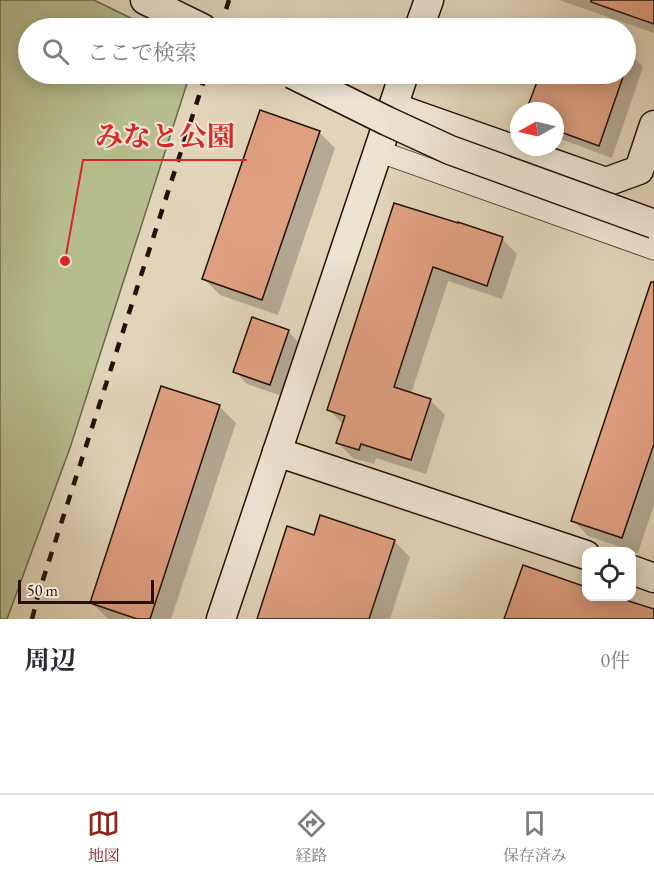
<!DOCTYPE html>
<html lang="ja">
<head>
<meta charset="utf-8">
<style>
  body { margin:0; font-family:"EB Garamond","Noto Serif JP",serif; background:#f7f7f7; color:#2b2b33 }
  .controls { position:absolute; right:18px; bottom:18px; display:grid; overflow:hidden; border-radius:12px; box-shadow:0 3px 15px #0003 }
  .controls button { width:54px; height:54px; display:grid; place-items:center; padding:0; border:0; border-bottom:2px solid #e1e1e2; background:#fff; color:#2b2b33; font:30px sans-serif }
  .compass { position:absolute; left:510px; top:102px; width:54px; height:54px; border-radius:50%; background:#fff; box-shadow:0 3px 15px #0003; rotate:262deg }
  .scale { position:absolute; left:18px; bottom:15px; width:136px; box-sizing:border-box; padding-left:6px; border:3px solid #231109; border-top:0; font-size:16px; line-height:21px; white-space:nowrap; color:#231109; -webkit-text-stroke:4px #ece3d1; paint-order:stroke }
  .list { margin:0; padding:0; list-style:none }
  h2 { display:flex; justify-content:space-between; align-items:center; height:78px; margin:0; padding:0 24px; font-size:26px }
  h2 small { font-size:20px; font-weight:400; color:#7c7c81 }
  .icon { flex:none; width:33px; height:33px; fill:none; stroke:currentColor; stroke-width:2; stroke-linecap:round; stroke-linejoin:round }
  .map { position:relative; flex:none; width:654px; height:619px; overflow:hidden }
  .search { position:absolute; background:#fff; box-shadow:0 3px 15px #0003; left:18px; right:18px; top:18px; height:66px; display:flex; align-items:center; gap:15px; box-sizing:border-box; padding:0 21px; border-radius:33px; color:#7c7c81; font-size:22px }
  .sheet { height:174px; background:#fff }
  nav { display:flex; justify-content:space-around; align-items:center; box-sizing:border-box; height:84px; border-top:2px solid #e1e1e2; background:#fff; font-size:16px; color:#7c7c81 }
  nav a { display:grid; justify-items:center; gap:3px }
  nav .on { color:#8f2418 }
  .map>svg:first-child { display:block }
</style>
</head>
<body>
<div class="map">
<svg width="654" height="619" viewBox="0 0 654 619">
  <rect width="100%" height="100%" fill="#e1d4b8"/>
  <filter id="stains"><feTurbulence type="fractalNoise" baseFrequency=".00333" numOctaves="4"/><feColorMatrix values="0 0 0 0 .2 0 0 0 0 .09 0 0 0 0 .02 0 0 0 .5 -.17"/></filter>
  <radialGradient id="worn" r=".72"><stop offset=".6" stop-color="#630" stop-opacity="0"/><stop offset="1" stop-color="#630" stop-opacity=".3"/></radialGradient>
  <!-- green -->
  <path fill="#b6bc8d" stroke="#6c664b" stroke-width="1.5" d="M0 0H94L151 28H28V74H190L70 448 7 619H0Z"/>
  <!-- shadow -->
  <g fill="#0003">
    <path d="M559 0H654V33Z"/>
    <path d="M626 53 631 55 643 67 612 158 555 137V111H528L541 74H626Z"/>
    <path d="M319 132 335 148 278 315 220 295 204 279Z"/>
    <path d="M395 205 502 239 517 254 502 299 448 281 411 394 430 400 445 415 426 474 376 458 374 464 353 458 338 443 344 425 329 410Z"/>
    <path d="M654 286V505L638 553 588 536 573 520Z"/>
    <path d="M288 331 300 344 282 396 247 384 235 371Z"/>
    <path d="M162 388 220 407 236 423 171 619H108L92 603Z"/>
    <path d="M315 537 394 541 410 557 390 619H258Z"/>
  </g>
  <!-- building -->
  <g fill="#dfa081" stroke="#231109" stroke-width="1.5">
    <path d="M591 0H654V24L591 2Z"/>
    <path d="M540 74H624L599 146 555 130V111H526Z"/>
    <path d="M260 110 320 131 262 300 202 279Z"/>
    <path d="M394 203 458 223V222L503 237 487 286 433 267 394 387 431 399 411 460 361 444 359 450 336 443 345 416 327 410Z"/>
    <path d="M651 282H654V444L622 538 571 521Z"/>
    <path d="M252 317 289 330 270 385 233 372Z"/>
    <path d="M161 386 220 405 150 619H137L90 603Z"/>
    <path d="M320 515 395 540 369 619H257L287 526 314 535Z"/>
    <path d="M523 565 586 587V597H616L654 609V619H504Z"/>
  </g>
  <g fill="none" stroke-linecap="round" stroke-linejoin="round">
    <!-- street casing -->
    <g stroke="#524235" stroke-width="23">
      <path id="street" d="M378 151 654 249"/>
    </g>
    <!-- secondary casing -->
    <g stroke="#231109" stroke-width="31">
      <g id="secondary">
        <path d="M145 0 202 28"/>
        <path d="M419 28 429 0"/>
        <path d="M393 107 606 182 639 170 654 125"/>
        <path d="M277 452 586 555"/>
        <path d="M632 570 654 578"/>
        <path d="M221 619 404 74"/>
      </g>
    </g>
    <!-- street -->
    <use href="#street" stroke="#ece3d1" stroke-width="21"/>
    <!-- secondary -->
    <use href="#secondary" stroke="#ece3d1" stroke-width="28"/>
    <!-- rail -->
    <g stroke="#231109" stroke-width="4.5" stroke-dasharray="10 10" stroke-linecap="butt">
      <path d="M220 28 229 0"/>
      <path d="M32 619 39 592 206 74"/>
    </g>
    <!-- secondary-bridge casing -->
    <g stroke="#231109" stroke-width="31" stroke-linecap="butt">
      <path id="secondary-bridge" d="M292 74 387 121 450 150 654 224"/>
    </g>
    <!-- secondary-bridge -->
    <use href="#secondary-bridge" stroke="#ece3d1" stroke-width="28"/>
  </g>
  <!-- callouts -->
  <path fill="none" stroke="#d62828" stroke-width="2" d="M65 261L83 160H247"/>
  <circle fill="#d62828" stroke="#ece3d1" stroke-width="2" cx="65" cy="261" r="6"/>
  <g font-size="28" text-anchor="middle" font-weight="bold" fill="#d62828" stroke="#ece3d1" stroke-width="4.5" stroke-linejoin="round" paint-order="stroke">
    <text x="165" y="146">みなと公園</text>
  </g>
  <rect width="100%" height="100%" filter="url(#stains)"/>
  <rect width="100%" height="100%" fill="url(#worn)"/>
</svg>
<div class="controls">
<button><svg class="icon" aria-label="locate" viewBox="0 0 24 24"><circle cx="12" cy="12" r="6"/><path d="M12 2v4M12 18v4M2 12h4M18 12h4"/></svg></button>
</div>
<svg class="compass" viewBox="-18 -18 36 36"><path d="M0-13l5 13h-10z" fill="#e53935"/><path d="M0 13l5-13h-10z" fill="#7c7c81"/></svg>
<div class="scale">50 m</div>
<div class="search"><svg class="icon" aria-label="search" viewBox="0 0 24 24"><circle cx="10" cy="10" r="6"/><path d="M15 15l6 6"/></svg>ここで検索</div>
</div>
<section class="sheet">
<h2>周辺<small>0件</small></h2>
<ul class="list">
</ul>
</section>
<nav>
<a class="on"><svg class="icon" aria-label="map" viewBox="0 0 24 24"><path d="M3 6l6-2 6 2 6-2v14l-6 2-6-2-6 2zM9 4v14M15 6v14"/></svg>地図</a>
<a><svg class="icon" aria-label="directions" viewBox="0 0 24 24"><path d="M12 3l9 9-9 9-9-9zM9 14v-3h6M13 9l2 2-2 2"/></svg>経路</a>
<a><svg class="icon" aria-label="saved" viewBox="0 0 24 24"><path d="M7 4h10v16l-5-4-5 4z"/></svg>保存済み</a>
</nav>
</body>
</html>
